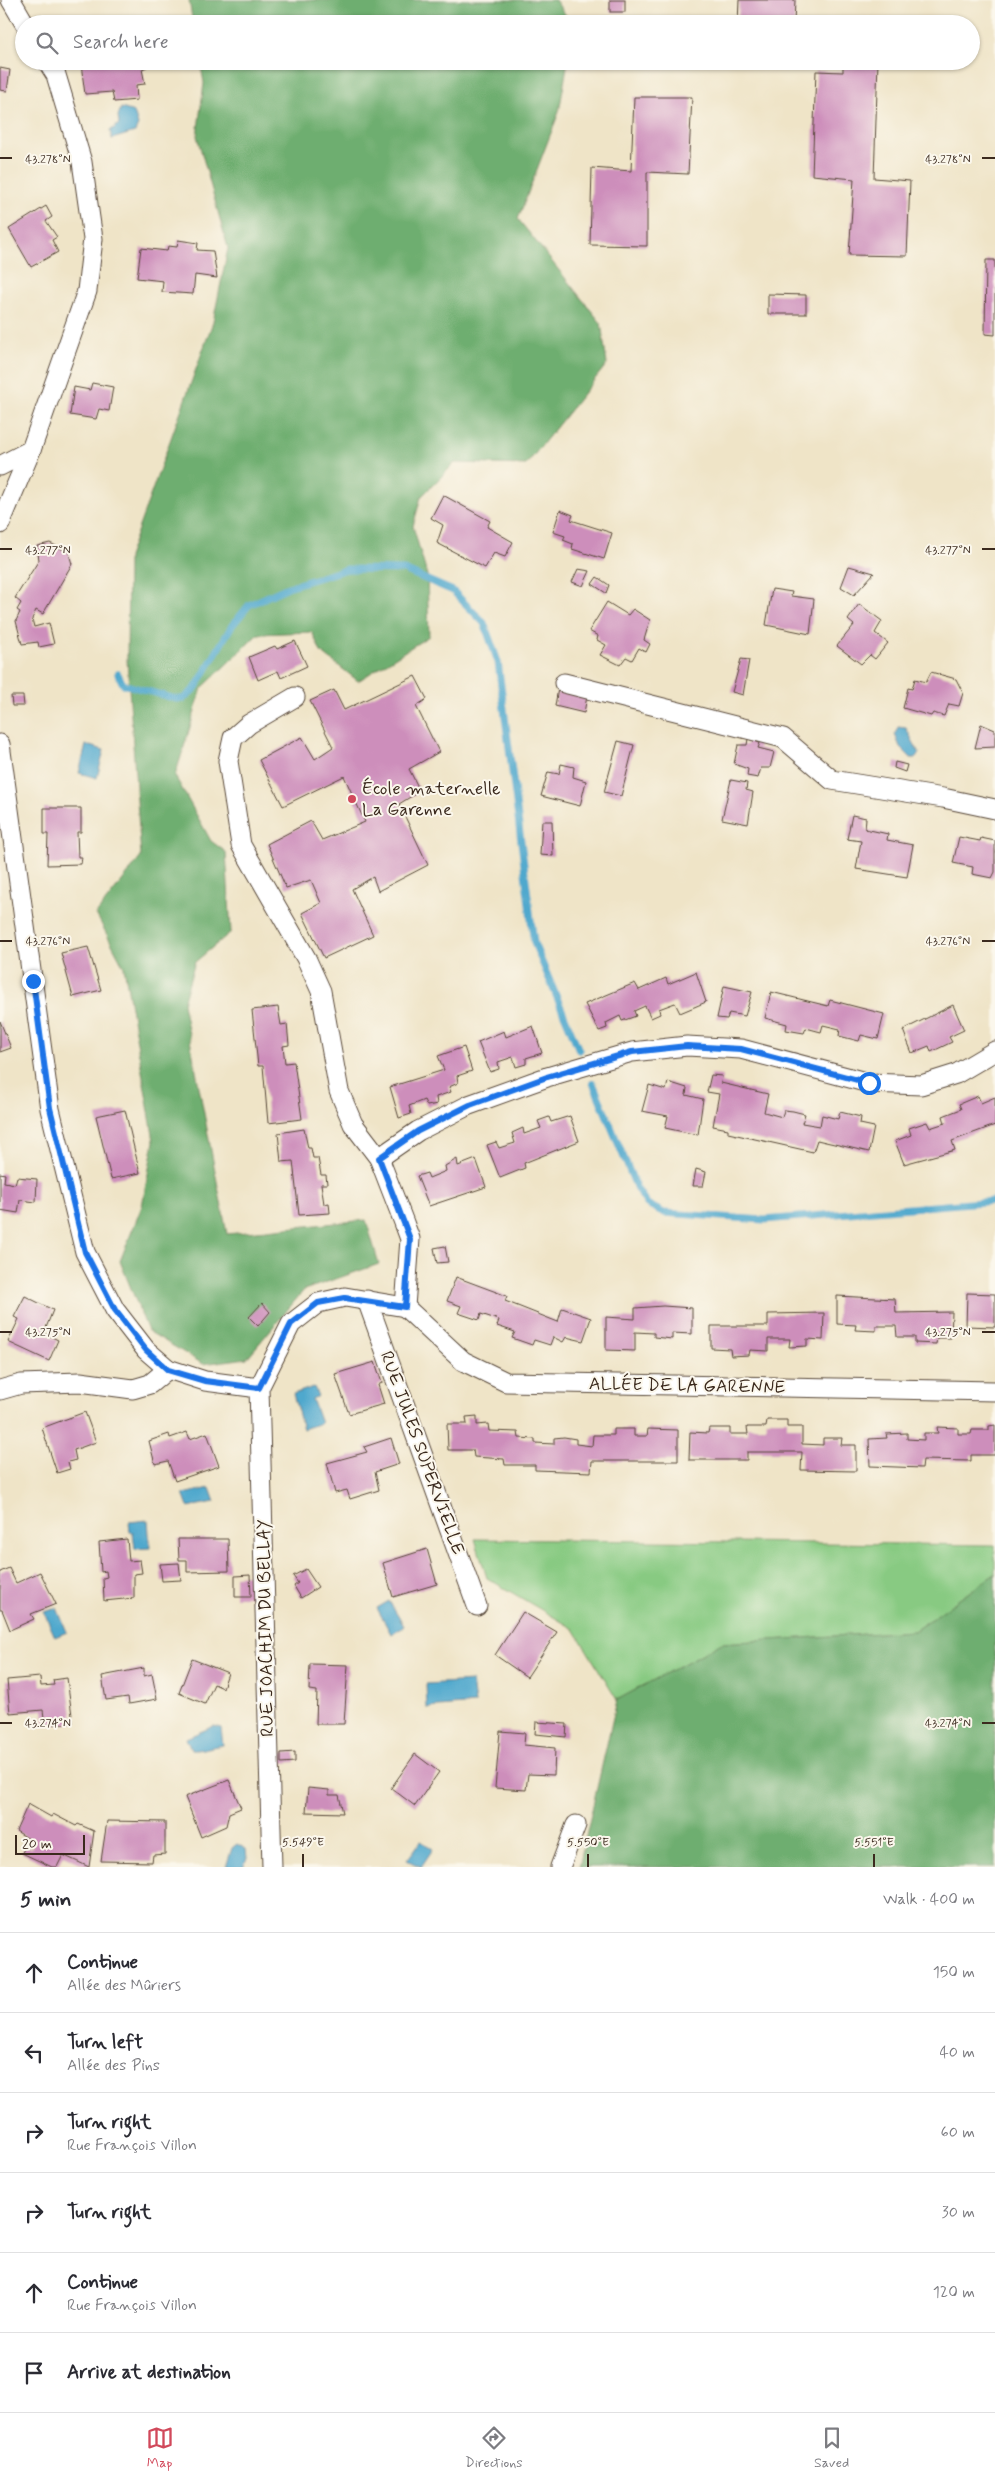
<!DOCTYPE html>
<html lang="en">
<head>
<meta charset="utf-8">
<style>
  body { margin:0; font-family:Mynerve,sans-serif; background:#f2f2f3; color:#2b2b33 }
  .scale { position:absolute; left:15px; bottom:12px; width:70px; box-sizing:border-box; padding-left:5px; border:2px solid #3b2a1e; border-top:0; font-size:14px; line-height:18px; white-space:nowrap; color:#3b2a1e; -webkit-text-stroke:4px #fbf7ec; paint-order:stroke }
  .stop { position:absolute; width:15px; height:15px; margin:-11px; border:4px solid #1a73e8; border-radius:50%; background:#fff }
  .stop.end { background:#1a73e8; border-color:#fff; box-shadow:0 1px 5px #0008 }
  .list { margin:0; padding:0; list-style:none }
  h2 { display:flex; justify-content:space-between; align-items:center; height:65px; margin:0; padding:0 20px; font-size:21px }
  h2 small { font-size:16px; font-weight:400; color:#7c7c81 }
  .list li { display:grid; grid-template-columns:32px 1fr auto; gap:15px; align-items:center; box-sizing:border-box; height:80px; padding:0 20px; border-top:1px solid #e1e1e2 }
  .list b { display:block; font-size:19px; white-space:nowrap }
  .list p { margin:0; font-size:16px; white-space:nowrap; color:#7c7c81 }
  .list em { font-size:16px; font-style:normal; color:#7c7c81 }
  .icon { flex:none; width:28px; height:28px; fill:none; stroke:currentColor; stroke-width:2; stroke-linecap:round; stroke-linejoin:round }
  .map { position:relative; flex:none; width:995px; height:1867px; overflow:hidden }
  .search { position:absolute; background:#fff; box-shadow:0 1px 4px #0004; left:15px; right:15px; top:15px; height:55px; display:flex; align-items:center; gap:12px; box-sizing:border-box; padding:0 18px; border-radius:28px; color:#7c7c81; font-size:19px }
  .sheet { height:545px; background:#fff }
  nav { display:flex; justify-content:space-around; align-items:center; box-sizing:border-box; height:70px; border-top:1px solid #e1e1e2; background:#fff; font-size:14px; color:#7c7c81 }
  nav a { display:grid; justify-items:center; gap:2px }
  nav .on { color:#d1495b }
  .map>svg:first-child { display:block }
</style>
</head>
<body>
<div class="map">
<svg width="995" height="1867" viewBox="0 0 995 1867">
  <rect width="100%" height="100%" fill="#fbf7ec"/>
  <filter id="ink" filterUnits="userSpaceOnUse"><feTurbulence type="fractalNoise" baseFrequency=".02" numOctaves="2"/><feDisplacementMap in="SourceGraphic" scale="10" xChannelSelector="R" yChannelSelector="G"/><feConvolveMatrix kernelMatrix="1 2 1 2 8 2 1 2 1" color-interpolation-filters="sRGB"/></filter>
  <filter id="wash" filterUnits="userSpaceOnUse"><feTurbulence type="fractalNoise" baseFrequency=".0096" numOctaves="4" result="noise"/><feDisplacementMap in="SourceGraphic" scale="20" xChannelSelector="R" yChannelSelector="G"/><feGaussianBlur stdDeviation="1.12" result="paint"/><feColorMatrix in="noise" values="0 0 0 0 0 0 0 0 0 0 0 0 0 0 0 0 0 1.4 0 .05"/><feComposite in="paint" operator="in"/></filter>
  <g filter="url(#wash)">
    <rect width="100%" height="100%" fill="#efe4c7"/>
    <!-- green -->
    <path fill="#88ca82" stroke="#627a50" d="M475 1539 995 1545V1574L914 1631 722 1643 617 1700 574 1629 487 1578Z"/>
    <!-- forest -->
    <g fill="#6eae70" stroke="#546c47">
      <path d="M189 0H555L572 24H193Z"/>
      <path d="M200 61H568L559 112 518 219 601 323 607 364 526 465 455 463 421 497 413 526 427 575 429 636 358 681 321 652 312 632 258 634 202 688 175 776 211 841 226 852 231 932 195 962 183 1003 227 1234 366 1220 379 1264 304 1290 247 1358 203 1364 148 1331 120 1261 142 1206 154 1141 124 967 96 914 141 857 127 660 128 557 213 322 228 248 197 136 204 83Z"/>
      <path d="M995 1574V1867H579L617 1700 722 1643 914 1631Z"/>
    </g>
    <!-- water -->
    <g fill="#50a8cd" stroke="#466976">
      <path d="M121 108 134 112 138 125 135 132 112 139 110 131 119 124 118 116Z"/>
      <path d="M898 727 906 728 919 753 916 758H911L900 747 895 734Z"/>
      <path d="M86 745 104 750 97 778 79 773Z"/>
      <path d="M314 1387 318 1396 312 1399 321 1423 303 1429 293 1394Z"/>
      <path d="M210 1488 215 1502 188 1507 183 1494Z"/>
      <path d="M148 1520 150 1548 135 1549 133 1532H130L129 1522Z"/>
      <path d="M389 1601 404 1626 391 1634 377 1608Z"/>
      <path d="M57 1608 67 1632 55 1637 44 1612Z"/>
      <path d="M472 1681 475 1704 427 1708 426 1684Z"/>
      <path d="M214 1726 221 1728 223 1745C214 1746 199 1751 191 1750L186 1738Z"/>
      <path d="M421 1841 433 1849 421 1867 407 1860Z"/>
      <path d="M237 1844 246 1849 247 1858 243 1867H226L232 1848Z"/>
    </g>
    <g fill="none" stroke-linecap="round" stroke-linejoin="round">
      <!-- stream -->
      <g stroke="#50a8cd" stroke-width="7">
        <path d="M118 674 123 684 176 699H183L195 689 231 627 249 605 288 587 347 569 404 570 453 591 484 623 498 662 534 943 579 1050"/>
        <path d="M593 1083 637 1189 647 1204 664 1213 764 1220 995 1201"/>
      </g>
    </g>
    <g id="blocks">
      <!-- building -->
      <g fill="#cd8ebb">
        <rect x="610" y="0" width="15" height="12"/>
        <path d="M739 0H795L794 24H738Z"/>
        <path d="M104 61H146L147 67 142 69 145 84 136 85 137 100 114 102 112 92 85 94 81 64Z"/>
        <path d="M843 61H878L874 178 910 181 907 256 849 255 854 179 812 175 816 71 843 72Z"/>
        <path d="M0 68 10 70 7 91 0 90Z"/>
        <path d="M634 97H692L688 174 647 172V246L590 245 592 168 631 171Z"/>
        <path d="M46 206 52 217 46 221 57 237 52 240 58 252 31 267 9 229Z"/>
        <path d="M178 240 198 243 197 250 213 251 217 278 195 275 193 294 162 292 163 281 137 278 141 248 167 251 168 246 177 247Z"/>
        <path d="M986 260H995V335L985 334Z"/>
        <path d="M768 294 806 295V314H768Z"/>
        <path d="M92 383 113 387 109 411 99 409 96 419 70 415 74 387 90 390Z"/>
        <path d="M443 495 490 521 487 527 513 542 505 557 494 553 485 568 437 543 443 525 431 518Z"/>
        <path d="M560 510 573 515 571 520 612 533 604 559 572 549 573 544 563 540 565 536 553 532Z"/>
        <path d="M50 543 64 550 67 547 72 564 43 614 36 610 32 619 34 627 49 623 54 644 39 647 38 642 22 644 16 621 20 612 17 610 21 603 15 598 39 560 37 546Z"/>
        <path d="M849 566 874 573 854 595 841 587Z"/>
        <path d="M578 569 590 571 583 586 572 582Z"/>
        <path d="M597 577 609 585 606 593 592 584Z"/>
        <path d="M772 589 792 592 791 596 814 599 810 634 766 625Z"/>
        <path d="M607 602 628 615 633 609 650 620 644 640 650 644 646 652 639 648 632 660 626 657 620 665 600 655 606 645 597 640 598 636 589 631Z"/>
        <path d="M859 604 882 621 875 633 888 643 875 659 870 655 861 664 837 646 854 625 848 620Z"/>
        <path d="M295 641 307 666 281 678 278 671 258 680 249 657 275 646 277 649Z"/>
        <path d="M741 659 749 660 743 695 732 692Z"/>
        <path d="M931 672 956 679 963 693 959 706 949 704 944 716 933 713 931 716 903 708 908 688 912 689 915 679 926 682Z"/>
        <path d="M415 676 427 699 416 706 439 752 409 769 420 791 399 804 428 865 378 891 373 877 352 889 373 935 324 958 302 913 321 903 311 880 286 888 267 844 311 821 322 840 365 822 344 776 283 806 259 760 302 737 315 759 333 747 310 701 334 690 344 710Z"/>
        <path d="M558 688 587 696 584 713 555 706Z"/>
        <path d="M11 696H23L24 706H12Z"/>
        <path d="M981 724 995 730V747L975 748Z"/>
        <path d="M748 739 760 743 758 748 774 752 770 768H761L758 778 747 776 748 769 734 764 738 745H747Z"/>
        <path d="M618 741 634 745 621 796 604 792Z"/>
        <path d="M895 762 907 765 905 772 894 768Z"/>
        <path d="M561 764 574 767 573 777 586 781 580 806 541 796 548 772 559 774Z"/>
        <path d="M731 780 747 783 746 790 753 792 748 824 722 819Z"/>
        <path d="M44 808H81V832H77L78 857H82L81 864 47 865 48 834H44Z"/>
        <path d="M852 815 866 818 865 829 888 834 887 840 913 845 907 877 856 869 861 841 847 839Z"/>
        <path d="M542 821H552L553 856 540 855Z"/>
        <path d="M959 837 980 841 981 838 995 841V872L992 878 972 874 973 867 953 863Z"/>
        <path d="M88 947 101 990 73 997 61 953Z"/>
        <path d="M696 972 706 1002 680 1013 675 1003 659 1009 660 1014 651 1018 645 1006 634 1011 636 1016 622 1021 620 1016 606 1023 607 1028 599 1031 585 1004 635 983 639 990 666 978 668 984Z"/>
        <path d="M724 986 752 992 745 1016 729 1013 727 1019 717 1018Z"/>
        <path d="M771 992 828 1006 830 1000 884 1014 878 1039 861 1035 859 1041 839 1036 840 1029 823 1025 821 1032 806 1028 804 1033 786 1030 787 1024 765 1018Z"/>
        <path d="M953 1005 964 1030 949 1037 952 1042 931 1052 929 1046 912 1053 903 1030Z"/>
        <path d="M278 1007 281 1025 287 1024 289 1045 283 1046 285 1063 294 1062 302 1119 268 1123 263 1066H258L252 1010Z"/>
        <path d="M0 1021 11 1048 0 1052Z"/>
        <path d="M533 1026 542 1053 526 1058V1064L516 1067 513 1057 498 1062 499 1069 490 1072 478 1042 504 1031 506 1037Z"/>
        <path d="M464 1047 472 1071 457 1076 458 1083 449 1087 451 1092 436 1097 437 1104 427 1106 424 1100 409 1106 411 1114 399 1118 390 1087 444 1070 438 1056Z"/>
        <path d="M711 1075 722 1076 721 1083 768 1094 764 1112 782 1117 784 1110 793 1111 805 1114 802 1123 820 1126 822 1115 838 1119 840 1112 861 1117 860 1124 874 1127 869 1152 817 1140 813 1152 728 1133V1129L713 1126 719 1094 707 1092Z"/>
        <path d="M668 1082 687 1088 686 1095 703 1099 698 1135 665 1128 668 1116 642 1111 649 1085 666 1090Z"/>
        <path d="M978 1096 981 1103 995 1097V1125L952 1141 955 1150 904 1164 895 1141 911 1135 909 1128 927 1122 930 1128 945 1123 943 1116 961 1109 959 1104Z"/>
        <path d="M125 1110 140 1173 111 1179 96 1116Z"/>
        <path d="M570 1116 579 1141 524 1163 525 1168 500 1178 487 1145 496 1142 499 1148 515 1143 512 1133 523 1128 524 1134 541 1128 538 1121 549 1117 551 1122Z"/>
        <path d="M304 1129 308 1148H311L313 1158H318L321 1175H326L327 1184H321L324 1204 329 1203 330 1213 299 1215 293 1161 281 1162 278 1133Z"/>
        <path d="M457 1159 458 1166 476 1159 486 1187 429 1206 417 1176 427 1173 429 1178 446 1171 445 1166Z"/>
        <path d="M696 1169 706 1172 703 1186H693Z"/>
        <path d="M0 1173 5 1174 4 1182 15 1184 17 1177 37 1179 36 1202 20 1200 18 1213 0 1210Z"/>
        <path d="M445 1246 448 1262 437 1263 434 1248Z"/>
        <path d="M456 1277 507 1296 505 1301 558 1322 562 1308 591 1318 583 1341 566 1337 563 1342 553 1337 550 1345 534 1340 532 1345 512 1338 515 1332 497 1326 499 1320 481 1314 479 1320 458 1313 461 1306 447 1301Z"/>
        <path d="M967 1293 995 1294V1327L966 1326Z"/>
        <path d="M25 1296 53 1310 44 1333 58 1340 49 1361 8 1342 19 1319 14 1317Z"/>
        <path d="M837 1296 895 1299 896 1313 952 1312 951 1338H937L936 1344 915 1343V1337H897L896 1326H876V1331L855 1330 856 1325 837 1324Z"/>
        <path d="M262 1303 270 1312 258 1326 249 1317Z"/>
        <path d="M663 1306 692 1308V1334L672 1333V1339L654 1337V1333L635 1332V1351L606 1350V1317L635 1319V1308Z"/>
        <path d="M824 1313 823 1340 807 1339V1346L789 1347 790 1339H768V1351L750 1350 749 1355 731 1356 730 1349 711 1348V1326H768V1314Z"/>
        <path d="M375 1362 382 1383 378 1385 384 1404 349 1414 335 1374Z"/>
        <path d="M85 1412 96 1442 74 1450 76 1460 68 1462 70 1469 57 1473 42 1428Z"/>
        <path d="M477 1416V1425L488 1424 489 1431 518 1432 519 1438 535 1439V1443L554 1444V1438L564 1437 576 1439V1444L592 1446 593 1435H614V1429H634V1436H647L648 1429 678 1430V1461H592L591 1472 535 1470V1465H505L504 1459 474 1457 473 1450H448L447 1424H467L466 1417Z"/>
        <path d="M767 1420H787V1427H802V1444L823 1445V1438H842L841 1445H856V1471L801 1470 802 1452H747V1460H689L690 1432 708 1433 709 1428H730V1434H748L747 1427H766Z"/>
        <path d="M995 1425V1455H971V1461L923 1460 922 1468 870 1466 869 1439 887 1438 886 1434 907 1433V1439L924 1440V1433H938L937 1427 958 1428V1434H971L972 1430H989V1426Z"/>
        <path d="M187 1432 190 1439 207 1433 219 1466 175 1481 168 1461 155 1464 149 1441 169 1434 170 1438Z"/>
        <path d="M391 1438 399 1464 375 1472 379 1490 350 1499 347 1490 335 1493 327 1463 367 1452 364 1447Z"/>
        <path d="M127 1539 129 1561 140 1560 142 1573 134 1574V1598L104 1601 103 1578 107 1577 106 1571 101 1572 99 1542Z"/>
        <path d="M178 1539H228L229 1571 187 1572V1560H179Z"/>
        <path d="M427 1549 437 1584 393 1597 383 1563Z"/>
        <path d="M179 1563 181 1580 162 1581 160 1564Z"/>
        <path d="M9 1568 16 1583 40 1572 56 1604 31 1614 34 1619 10 1630 2 1610H0V1572Z"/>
        <path d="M306 1569 318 1587 301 1598 294 1586 298 1583 293 1576Z"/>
        <path d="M250 1575 251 1597H235V1576Z"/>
        <path d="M523 1612 557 1632 527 1677 495 1655Z"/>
        <path d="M192 1659 228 1673 223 1688 214 1684 205 1704 179 1693Z"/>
        <path d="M310 1664 348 1665 344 1724H316L317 1691 309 1690Z"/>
        <path d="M144 1668V1676L152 1674 157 1699 129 1704 128 1697 106 1700 102 1676Z"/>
        <path d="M40 1677 41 1686 54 1685 53 1680 67 1678 73 1723 45 1725 43 1710 10 1713 7 1680Z"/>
        <path d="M536 1722 567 1724 566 1737 535 1734Z"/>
        <path d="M500 1731 525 1733 524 1745 555 1748 554 1775 528 1774 526 1790 495 1788Z"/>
        <path d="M295 1752V1762L281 1763V1753Z"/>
        <path d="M415 1754 439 1772 415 1806 391 1788Z"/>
        <path d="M229 1780 241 1808 229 1813 226 1826 201 1837 185 1797Z"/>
        <path d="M308 1788 329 1790V1795H339L343 1813 306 1812Z"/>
        <path d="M28 1804 51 1817 53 1814 76 1826 78 1824 94 1831 89 1867 63 1855 57 1867H52L22 1853 25 1846 31 1848 34 1842 16 1831Z"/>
        <path d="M107 1821 165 1822V1854L153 1855 152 1862 101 1861Z"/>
      </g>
    </g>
  </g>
  <g filter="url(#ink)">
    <use href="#blocks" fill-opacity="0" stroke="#564637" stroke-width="1"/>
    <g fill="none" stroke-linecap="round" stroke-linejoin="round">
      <!-- minor casing -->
      <g stroke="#564637" stroke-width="21">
        <g id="minor">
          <path d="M11 0 25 24"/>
          <path d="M0 466 31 450"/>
          <path d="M0 524 31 450 87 291 93 239 82 162 56 75 47 61"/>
          <path d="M564 683 783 738 832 780 943 798 995 809"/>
          <path d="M295 697 249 724 233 738 228 761 241 845 306 958 321 991 339 1091 353 1124 379 1158 403 1220 410 1239 405 1307"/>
          <path d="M0 744 50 1109 85 1252 115 1310 146 1350 168 1369 205 1381 259 1388"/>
          <path d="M379 1158 418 1131 469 1105 547 1077 632 1052 687 1046 741 1049 869 1083 921 1085 956 1074 995 1051"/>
          <path d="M367 1300 477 1606"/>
          <path d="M405 1307 463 1361 506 1382 995 1391"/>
          <path d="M0 1390 21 1384 80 1382 133 1389 150 1384 168 1369"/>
          <path d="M272 1867 259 1388 291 1324 318 1303 345 1297 405 1307"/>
          <path d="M560 1867 576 1825"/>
        </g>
      </g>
      <!-- minor -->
      <use href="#minor" stroke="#fff" stroke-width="19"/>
    </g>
  </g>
  <g fill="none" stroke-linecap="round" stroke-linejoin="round" filter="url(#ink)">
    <!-- route -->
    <path stroke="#1a73e8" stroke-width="6" d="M33 981 50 1108 85 1252 115 1310 146 1350 168 1370 205 1381 259 1388 291 1324 318 1303 345 1298 405 1307 410 1239 379 1158 418 1131 470 1105 547 1077 632 1052 687 1046 741 1049 869 1083"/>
  </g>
  <!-- ticks -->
  <path fill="none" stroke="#3b2a1e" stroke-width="2" d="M0 158H12M982 158H995M0 549H12M982 549H995M0 941H12M982 941H995M0 1332H12M982 1332H995M0 1723H12M982 1723H995M303 1854V1867M588 1854V1867M874 1854V1867"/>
  <!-- markers -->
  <circle fill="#d1495b" stroke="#fbf7ec" stroke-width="2" cx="352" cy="799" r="5"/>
  <g text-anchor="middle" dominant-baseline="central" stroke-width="4" stroke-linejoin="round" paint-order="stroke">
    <!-- poi labels -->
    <g font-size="18" fill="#3b2a1e" stroke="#fbf7ec" text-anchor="start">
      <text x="362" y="789">École maternelle<tspan x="362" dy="21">La Garenne</tspan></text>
    </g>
    <!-- street labels -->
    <g font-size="18" fill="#3b2a1e" stroke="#fbf7ec">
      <text transform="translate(687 1386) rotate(1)">ALLÉE DE LA GARENNE</text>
      <text transform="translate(422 1453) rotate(70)">RUE JULES SUPERVIELLE</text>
      <text transform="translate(266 1628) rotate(-91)">RUE JOACHIM DU BELLAY</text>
    </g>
  </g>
  <g font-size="12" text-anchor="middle" fill="#3b2a1e" stroke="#fbf7ec" stroke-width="4" stroke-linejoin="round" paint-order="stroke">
    <text x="48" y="163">43.278°N</text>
    <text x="948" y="163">43.278°N</text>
    <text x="48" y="554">43.277°N</text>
    <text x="948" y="554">43.277°N</text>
    <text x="48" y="945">43.276°N</text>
    <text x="948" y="945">43.276°N</text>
    <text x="48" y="1336">43.275°N</text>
    <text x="948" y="1336">43.275°N</text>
    <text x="48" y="1727">43.274°N</text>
    <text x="948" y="1727">43.274°N</text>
    <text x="303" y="1846">5.549°E</text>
    <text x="588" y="1846">5.550°E</text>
    <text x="874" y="1846">5.551°E</text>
  </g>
</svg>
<div class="scale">20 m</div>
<div class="stop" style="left:869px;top:1083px"></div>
<div class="stop end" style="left:33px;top:981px"></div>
<div class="search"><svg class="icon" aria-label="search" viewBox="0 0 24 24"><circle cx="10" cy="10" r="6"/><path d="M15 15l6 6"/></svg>Search here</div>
</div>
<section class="sheet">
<h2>5 min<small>Walk · 400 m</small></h2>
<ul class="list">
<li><svg class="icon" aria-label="ahead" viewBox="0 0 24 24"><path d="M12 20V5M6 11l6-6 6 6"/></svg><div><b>Continue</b><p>Allée des Mûriers</p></div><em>150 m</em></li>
<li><svg class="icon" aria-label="left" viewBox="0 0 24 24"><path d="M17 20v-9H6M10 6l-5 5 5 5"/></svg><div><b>Turn left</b><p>Allée des Pins</p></div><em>40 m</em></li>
<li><svg class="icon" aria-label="right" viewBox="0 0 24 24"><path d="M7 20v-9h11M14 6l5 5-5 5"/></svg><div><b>Turn right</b><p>Rue François Villon</p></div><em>60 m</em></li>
<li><svg class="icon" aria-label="right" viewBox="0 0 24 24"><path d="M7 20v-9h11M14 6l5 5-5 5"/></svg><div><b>Turn right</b></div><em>30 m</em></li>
<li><svg class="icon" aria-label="ahead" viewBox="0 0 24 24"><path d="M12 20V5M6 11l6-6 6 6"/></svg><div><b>Continue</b><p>Rue François Villon</p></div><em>120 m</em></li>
<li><svg class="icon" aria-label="arrive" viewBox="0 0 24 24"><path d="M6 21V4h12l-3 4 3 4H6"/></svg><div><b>Arrive at destination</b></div></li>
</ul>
</section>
<nav>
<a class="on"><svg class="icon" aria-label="map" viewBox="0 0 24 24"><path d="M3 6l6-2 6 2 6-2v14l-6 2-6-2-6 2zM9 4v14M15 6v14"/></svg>Map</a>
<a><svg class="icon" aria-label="directions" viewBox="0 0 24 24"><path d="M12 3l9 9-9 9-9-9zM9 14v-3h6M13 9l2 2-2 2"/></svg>Directions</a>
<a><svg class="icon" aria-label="saved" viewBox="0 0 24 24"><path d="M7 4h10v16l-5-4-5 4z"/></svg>Saved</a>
</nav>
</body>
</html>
